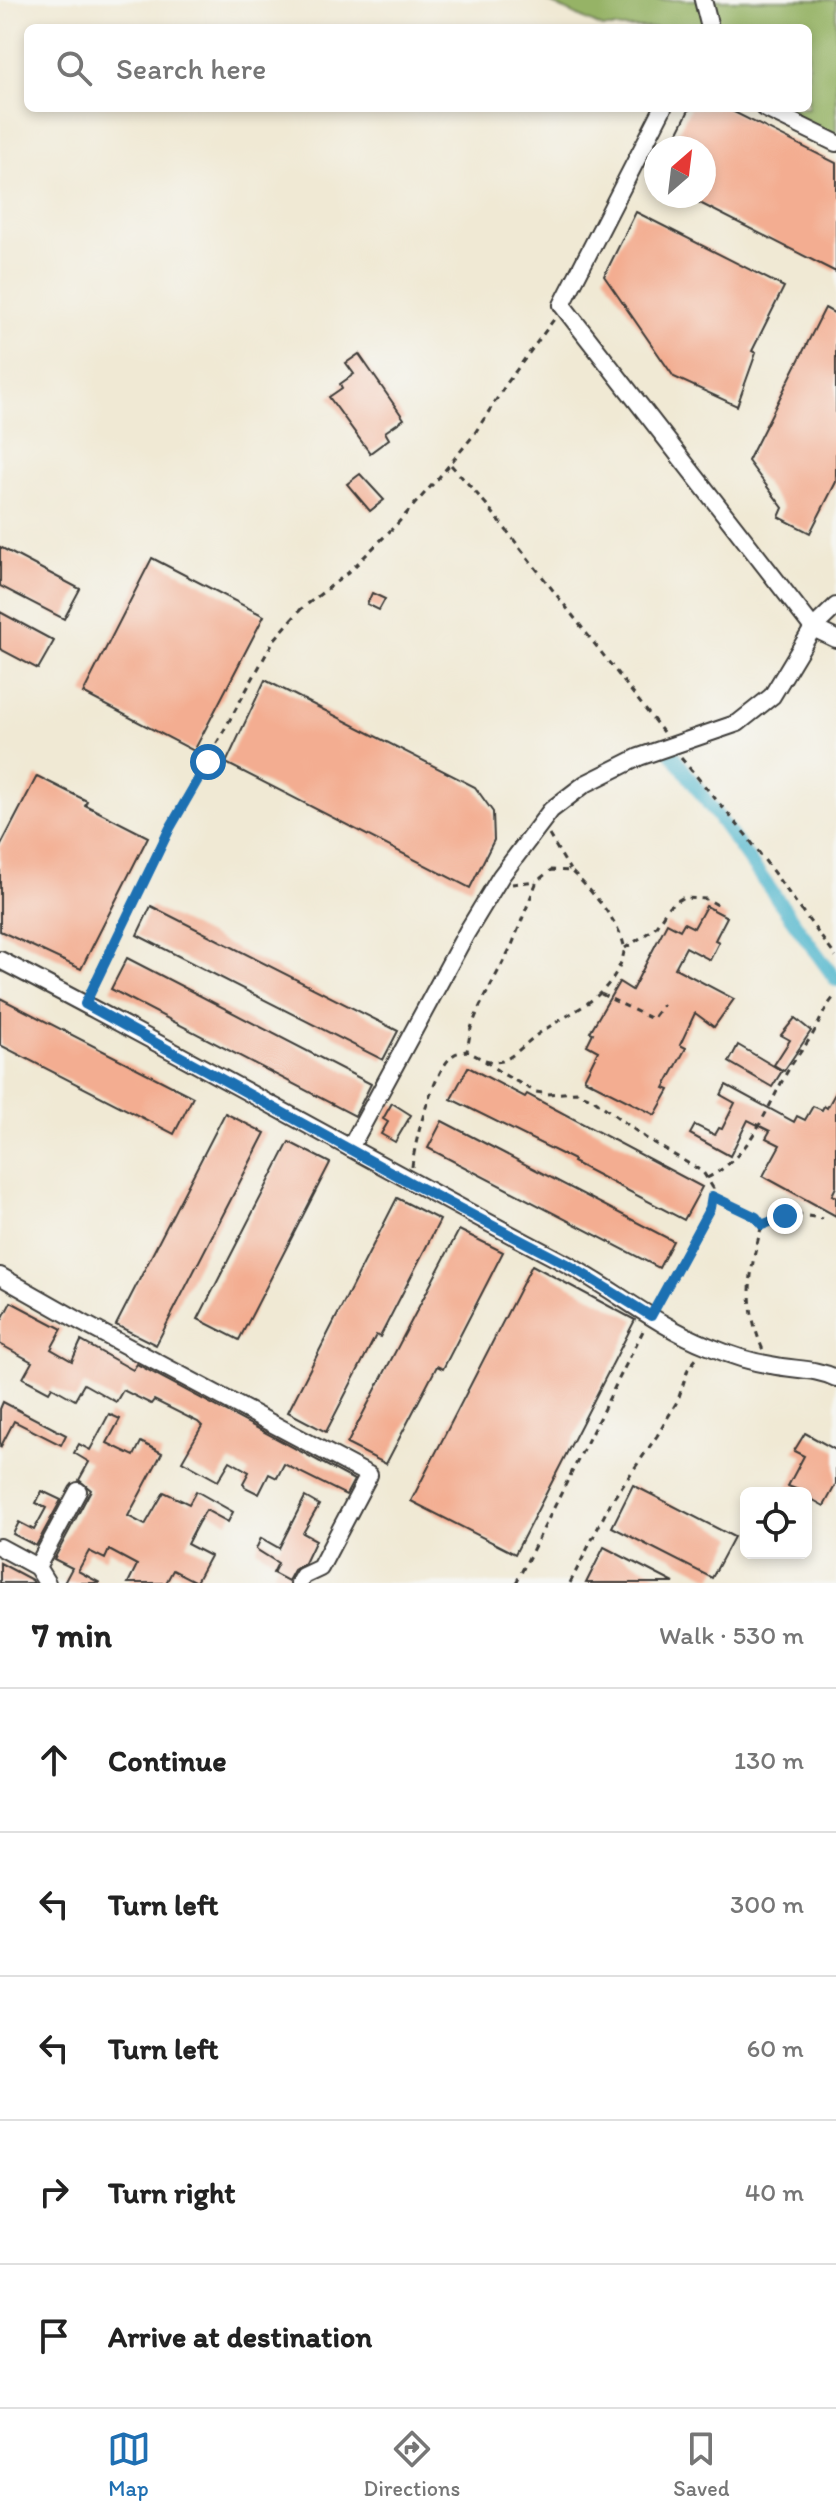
<!DOCTYPE html>
<html lang="en">
<head>
<meta charset="utf-8">
<style>
  body { margin:0; font-family:Itim,sans-serif; background:#f6f6f6; color:#222 }
  .controls { position:absolute; right:24px; bottom:24px; display:grid; overflow:hidden; border-radius:12px; box-shadow:0 4px 12px #0003 }
  .controls button { width:72px; height:72px; display:grid; place-items:center; padding:0; border:0; border-bottom:2px solid #e0e0e0; background:#fff; color:#222; font:40px sans-serif }
  .compass { position:absolute; left:644px; top:136px; width:72px; height:72px; border-radius:50%; background:#fff; box-shadow:0 4px 12px #0003; rotate:28deg }
  .stop { position:absolute; width:24px; height:24px; margin:-18px; border:6px solid #1f6fb2; border-radius:50%; background:#fff }
  .stop.end { background:#1f6fb2; border-color:#fff; box-shadow:0 2px 8px #0008 }
  .list { margin:0; padding:0; list-style:none }
  h2 { display:flex; justify-content:space-between; align-items:center; height:104px; margin:0; padding:0 32px; font-size:34px }
  h2 small { font-size:26px; font-weight:400; color:#767676 }
  .list li { display:grid; grid-template-columns:52px 1fr auto; gap:24px; align-items:center; box-sizing:border-box; height:144px; padding:0 32px; border-top:2px solid #e0e0e0 }
  .list b { display:block; font-size:30px; white-space:nowrap }
  .list em { font-size:26px; font-style:normal; color:#767676 }
  .icon { flex:none; width:44px; height:44px; fill:none; stroke:currentColor; stroke-width:2; stroke-linecap:round; stroke-linejoin:round }
  .map { position:relative; flex:none; width:836px; height:1583px; overflow:hidden }
  .search { position:absolute; background:#fff; box-shadow:0 4px 12px #0003; left:24px; right:24px; top:24px; height:88px; display:flex; align-items:center; gap:20px; box-sizing:border-box; padding:0 28px; border-radius:12px; color:#767676; font-size:30px }
  .sheet { height:824px; background:#fff }
  nav { display:flex; justify-content:space-around; align-items:center; box-sizing:border-box; height:112px; border-top:2px solid #e0e0e0; background:#fff; font-size:22px; color:#767676 }
  nav a { display:grid; justify-items:center; gap:4px }
  nav .on { color:#1f6fb2 }
  .map>svg:first-child { display:block }
</style>
</head>
<body>
<div class="map">
<svg width="836" height="1583" viewBox="0 0 836 1583">
  <rect width="100%" height="100%" fill="#f6f6f2"/>
  <filter id="ink" filterUnits="userSpaceOnUse"><feTurbulence type="fractalNoise" baseFrequency=".0125" numOctaves="2"/><feDisplacementMap in="SourceGraphic" scale="16" xChannelSelector="R" yChannelSelector="G"/><feConvolveMatrix kernelMatrix="1 2 1 2 8 2 1 2 1" color-interpolation-filters="sRGB"/></filter>
  <filter id="wash" filterUnits="userSpaceOnUse"><feTurbulence type="fractalNoise" baseFrequency=".006" numOctaves="4" result="noise"/><feDisplacementMap in="SourceGraphic" scale="32" xChannelSelector="R" yChannelSelector="G"/><feGaussianBlur stdDeviation="1.8" result="paint"/><feColorMatrix in="noise" values="0 0 0 0 0 0 0 0 0 0 0 0 0 0 0 0 0 1.4 0 .05"/><feComposite in="paint" operator="in"/></filter>
  <g filter="url(#wash)">
    <rect width="100%" height="100%" fill="#f0e9d4"/>
    <!-- forest -->
    <path fill="#96b366" stroke="#596841" stroke-width="2" d="M544 0H836V138L773 108H808V28H603Z"/>
    <g fill="none" stroke-linecap="round" stroke-linejoin="round">
      <!-- canal -->
      <path stroke="#4db5cc" stroke-width="14" d="M668 748 836 980"/>
    </g>
    <g id="blocks">
      <!-- building -->
      <g fill="#f3ad91">
        <path d="M690 108H726L836 163V272L686 196H704V148H670Z"/>
        <path d="M636 212 784 287 752 351 756 353 737 406 674 377 604 276Z"/>
        <path d="M825 308 836 314V482L810 533 779 517 783 508 748 461Z"/>
        <path d="M359 354 404 419 385 432 389 439 370 453 329 397 342 388 340 384 354 374 346 363Z"/>
        <path d="M360 474 384 500 370 511 347 484Z"/>
        <path d="M0 547 80 589 64 619 0 586Z"/>
        <path d="M152 558 264 616 194 751 83 693Z"/>
        <path d="M372 593 385 599 379 610 367 604Z"/>
        <path d="M0 612 54 641 38 669 0 649Z"/>
        <path d="M265 680 475 787 493 812 494 840 470 888 226 763Z"/>
        <path d="M37 776 87 801 85 805 148 837 81 969 0 931V847Z"/>
        <path d="M151 906 398 1031 383 1060 137 935Z"/>
        <path d="M706 906 727 917 715 940 719 942 710 960 686 947 675 968 734 999 714 1027 695 1013 680 1045 686 1048 664 1088 669 1090 655 1115 584 1079 598 1051 587 1045 593 1033 590 1032 619 982 632 990 667 923 680 930 684 923 694 928Z"/>
        <path d="M127 958 371 1084 355 1116 111 989Z"/>
        <path d="M0 998 193 1097 174 1134 0 1045Z"/>
        <path d="M795 1018 811 1031 784 1071 774 1065 790 1040 781 1035Z"/>
        <path d="M738 1045 782 1071 772 1087 729 1062Z"/>
        <path d="M468 1067 525 1097 527 1094 702 1187 684 1220 573 1162 574 1160 451 1099Z"/>
        <path d="M726 1085 794 1122 797 1116 805 1120 813 1106 822 1110 824 1106 827 1108 836 1092V1187L832 1195 836 1197V1216L763 1176 780 1145 766 1138 770 1131 748 1120 730 1156 690 1134 695 1125 715 1135 719 1128 722 1129 735 1103 721 1095Z"/>
        <path d="M392 1103 411 1115 395 1142 381 1134 388 1122 383 1119Z"/>
        <path d="M225 1113 265 1133 156 1345 116 1325Z"/>
        <path d="M442 1121 673 1241 659 1268 428 1148Z"/>
        <path d="M289 1142 330 1163 239 1340 198 1319Z"/>
        <path d="M397 1198 440 1220 380 1337 376 1335 326 1432 288 1412Z"/>
        <path d="M459 1230 503 1252 443 1369 437 1366 386 1464 347 1444Z"/>
        <path d="M532 1265 635 1320 515 1554 411 1501Z"/>
        <path d="M11 1302 62 1329 51 1349 72 1361 81 1341 133 1370 137 1364 354 1480 346 1495 284 1464 277 1478 269 1474 259 1494 245 1487 243 1483 249 1472 230 1461 218 1481 182 1461 202 1426 198 1422 154 1400 151 1404 123 1390 116 1402 84 1384 75 1400 52 1387 49 1392 23 1378 32 1362 0 1344V1323Z"/>
        <path d="M3 1402 66 1435 61 1445 14 1421 0 1448V1409Z"/>
        <path d="M109 1414 120 1419 107 1443 134 1456 141 1442 162 1453 128 1516 145 1525 164 1492 189 1504 196 1491 233 1512 228 1522 206 1510 198 1523 187 1544 210 1556 196 1582 173 1570 166 1583H128L137 1565 109 1550 105 1559 89 1551 78 1571 100 1583H64L72 1568 54 1559 91 1490 79 1480 89 1462 74 1453 79 1444 90 1450Z"/>
        <path d="M805 1433 836 1450V1484L824 1506 806 1496V1493L788 1486 804 1456 794 1451Z"/>
        <path d="M633 1485 734 1537 712 1578 612 1527Z"/>
        <path d="M42 1491 61 1500 36 1546 13 1534 19 1522 34 1530 46 1508 36 1503Z"/>
        <path d="M305 1497 319 1505 303 1533 316 1540 305 1563 294 1570 288 1581 273 1573 278 1563 256 1549 261 1538 279 1548Z"/>
        <path d="M604 1547 674 1583H586Z"/>
        <path d="M0 1563 32 1580 34 1583H0Z"/>
      </g>
    </g>
  </g>
  <g filter="url(#ink)">
    <use href="#blocks" fill-opacity="0" stroke="#3c3b38" stroke-width="2"/>
    <g fill="none" stroke-linecap="round" stroke-linejoin="round">
      <!-- minor casing -->
      <g stroke="#3c3b38" stroke-width="20">
        <g id="minor">
          <path d="M703 0 710 28"/>
          <path d="M663 108 562 305 813 628 836 639"/>
          <path d="M764 108 836 143"/>
          <path d="M0 960C189 1057 373 1163 561 1261 611 1287 655 1325 708 1346 727 1354 751 1362 771 1365 794 1370 815 1368 836 1378"/>
          <path d="M350 1148 467 932 501 876 551 810 585 784 639 757 738 723 772 696 813 628 836 606"/>
          <path d="M0 1276 83 1323 369 1475 320 1568 303 1576 299 1583"/>
          <path d="M0 1547 37 1567"/>
          <path d="M47 1583 37 1567 78 1491"/>
        </g>
      </g>
      <!-- path -->
      <g stroke="#3c3b38" stroke-width="3" stroke-dasharray="6 6" stroke-linecap="butt">
        <path d="M451 465 486 504 663 732"/>
        <path d="M681 758 746 835 836 957"/>
        <path d="M549 835 570 870"/>
        <path d="M512 884 536 881"/>
        <path d="M625 948 654 929 669 906 682 898 707 899 721 907"/>
        <path d="M92 990 170 828 274 640 301 609 348 573 396 525 441 475 473 436 507 383 555 318"/>
        <path d="M601 994 652 1019 663 1005"/>
        <path d="M485 1061 501 1073 536 1092 548 1094 577 1092 593 1099 647 1139 703 1172 713 1188 710 1208 657 1305"/>
        <path d="M412 1167C414 1143 434 1066 455 1054 456 1053 465 1051 467 1051L471 1028 480 1006 512 945 537 881 551 870 571 871C588 887 620 922 624 946 626 960 610 985 599 994 578 1013 549 1023 527 1043 520 1049 511 1058 502 1061 489 1064 478 1057 467 1051"/>
        <path d="M707 1178C750 1157 765 1112 787 1072 794 1060 803 1049 811 1037 820 1023 824 1007 836 995"/>
        <path d="M712 1196 756 1217 762 1225C749 1272 743 1303 763 1350"/>
        <path d="M762 1225C781 1213 801 1213 822 1219"/>
        <path d="M516 1583 644 1329"/>
        <path d="M570 1583 611 1502 657 1436 678 1400 688 1369 697 1358"/>
      </g>
      <!-- minor -->
      <use href="#minor" stroke="#fff" stroke-width="16"/>
    </g>
  </g>
  <g fill="none" stroke-linecap="round" stroke-linejoin="round" filter="url(#ink)">
    <!-- route -->
    <path stroke="#1f6fb2" stroke-width="10" d="M208 762 170 828 85 1004 411 1183 572 1267 651 1316 710 1208 712 1196 756 1217 762 1225 785 1216"/>
  </g>
</svg>
<div class="controls">
<button><svg class="icon" aria-label="locate" viewBox="0 0 24 24"><circle cx="12" cy="12" r="6"/><path d="M12 2v4M12 18v4M2 12h4M18 12h4"/></svg></button>
</div>
<svg class="compass" viewBox="-18 -18 36 36"><path d="M0-13l5 13h-10z" fill="#e53935"/><path d="M0 13l5-13h-10z" fill="#767676"/></svg>
<div class="stop" style="left:208px;top:762px"></div>
<div class="stop end" style="left:785px;top:1216px"></div>
<div class="search"><svg class="icon" aria-label="search" viewBox="0 0 24 24"><circle cx="10" cy="10" r="6"/><path d="M15 15l6 6"/></svg>Search here</div>
</div>
<section class="sheet">
<h2>7 min<small>Walk · 530 m</small></h2>
<ul class="list">
<li><svg class="icon" aria-label="ahead" viewBox="0 0 24 24"><path d="M12 20V5M6 11l6-6 6 6"/></svg><div><b>Continue</b></div><em>130 m</em></li>
<li><svg class="icon" aria-label="left" viewBox="0 0 24 24"><path d="M17 20v-9H6M10 6l-5 5 5 5"/></svg><div><b>Turn left</b></div><em>300 m</em></li>
<li><svg class="icon" aria-label="left" viewBox="0 0 24 24"><path d="M17 20v-9H6M10 6l-5 5 5 5"/></svg><div><b>Turn left</b></div><em>60 m</em></li>
<li><svg class="icon" aria-label="right" viewBox="0 0 24 24"><path d="M7 20v-9h11M14 6l5 5-5 5"/></svg><div><b>Turn right</b></div><em>40 m</em></li>
<li><svg class="icon" aria-label="arrive" viewBox="0 0 24 24"><path d="M6 21V4h12l-3 4 3 4H6"/></svg><div><b>Arrive at destination</b></div></li>
</ul>
</section>
<nav>
<a class="on"><svg class="icon" aria-label="map" viewBox="0 0 24 24"><path d="M3 6l6-2 6 2 6-2v14l-6 2-6-2-6 2zM9 4v14M15 6v14"/></svg>Map</a>
<a><svg class="icon" aria-label="directions" viewBox="0 0 24 24"><path d="M12 3l9 9-9 9-9-9zM9 14v-3h6M13 9l2 2-2 2"/></svg>Directions</a>
<a><svg class="icon" aria-label="saved" viewBox="0 0 24 24"><path d="M7 4h10v16l-5-4-5 4z"/></svg>Saved</a>
</nav>
</body>
</html>
